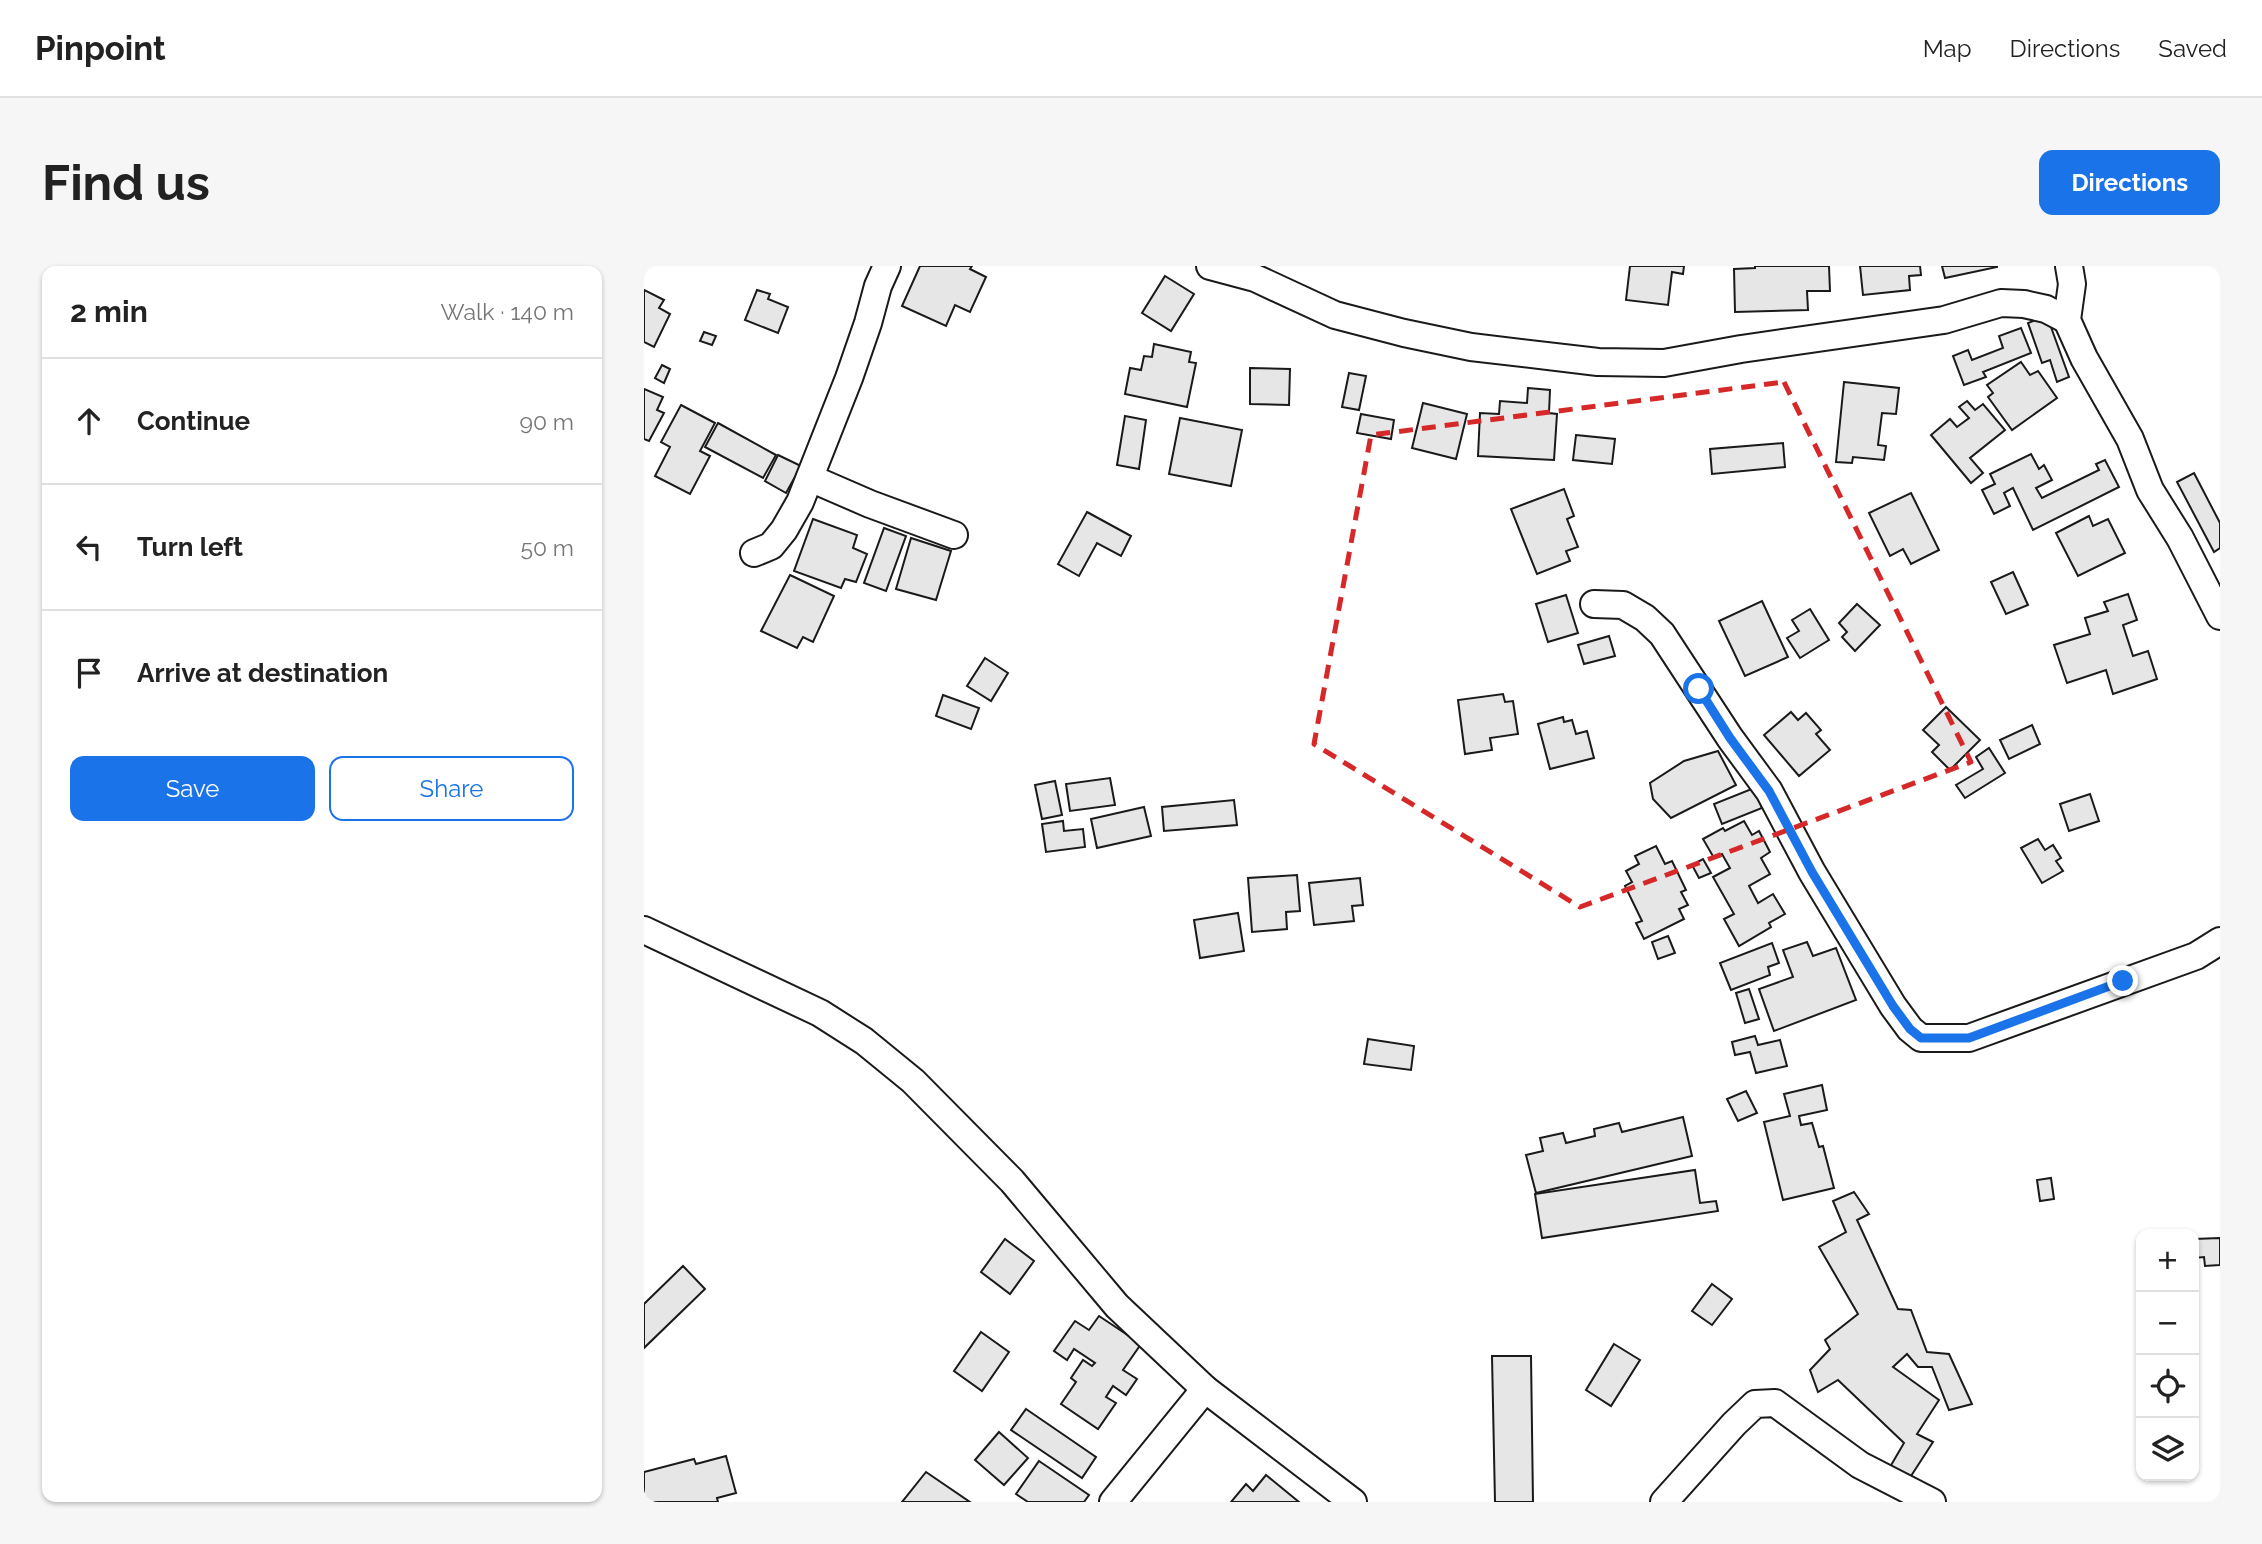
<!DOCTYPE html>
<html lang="en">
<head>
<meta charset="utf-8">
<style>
  body { margin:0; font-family:Raleway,sans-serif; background:#f6f6f6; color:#222 }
  .controls { position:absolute; right:21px; bottom:21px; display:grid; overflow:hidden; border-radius:14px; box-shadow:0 2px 5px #0004 }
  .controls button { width:63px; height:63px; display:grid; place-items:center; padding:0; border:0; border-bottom:2px solid #e0e0e0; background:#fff; color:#222; font:35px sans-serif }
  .stop { position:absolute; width:21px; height:21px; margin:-16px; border:5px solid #1a73e8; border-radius:50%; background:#fff }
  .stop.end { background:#1a73e8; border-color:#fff; box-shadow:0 2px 7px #0008 }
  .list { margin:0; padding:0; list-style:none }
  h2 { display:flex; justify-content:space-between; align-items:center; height:91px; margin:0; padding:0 28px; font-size:30px }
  h2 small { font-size:23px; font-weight:400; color:#767676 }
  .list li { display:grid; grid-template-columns:46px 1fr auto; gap:21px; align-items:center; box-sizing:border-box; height:126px; padding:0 28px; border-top:2px solid #e0e0e0 }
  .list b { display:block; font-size:26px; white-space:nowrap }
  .list em { font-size:23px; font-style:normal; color:#767676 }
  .actions { display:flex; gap:14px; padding:21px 28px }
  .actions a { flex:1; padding:16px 0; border:2px solid #1a73e8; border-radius:14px; text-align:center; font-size:24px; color:#1a73e8 }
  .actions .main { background:#1a73e8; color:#fff }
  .icon { flex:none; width:38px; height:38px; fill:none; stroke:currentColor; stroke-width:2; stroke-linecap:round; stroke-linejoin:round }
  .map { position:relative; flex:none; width:1576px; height:1236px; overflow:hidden; border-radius:14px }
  header { display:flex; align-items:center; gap:42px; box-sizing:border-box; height:98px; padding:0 35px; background:#fff; border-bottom:2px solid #e0e0e0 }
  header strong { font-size:33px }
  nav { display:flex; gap:38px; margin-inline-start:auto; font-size:24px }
  .intro { display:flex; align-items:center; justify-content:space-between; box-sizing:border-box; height:168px; padding:0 42px }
  h1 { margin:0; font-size:49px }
  .button { padding:18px 32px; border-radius:14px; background:#1a73e8; color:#fff; font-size:24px; font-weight:700 }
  main { display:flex; gap:42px; padding:0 42px }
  aside { flex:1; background:#fff; border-radius:14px; box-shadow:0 2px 5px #0004 }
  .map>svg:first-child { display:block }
</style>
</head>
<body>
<header>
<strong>Pinpoint</strong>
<nav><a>Map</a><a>Directions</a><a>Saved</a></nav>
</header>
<div class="intro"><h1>Find us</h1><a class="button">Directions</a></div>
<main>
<aside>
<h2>2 min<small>Walk · 140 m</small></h2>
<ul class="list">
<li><svg class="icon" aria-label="ahead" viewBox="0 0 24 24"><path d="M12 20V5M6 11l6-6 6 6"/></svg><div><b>Continue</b></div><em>90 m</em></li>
<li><svg class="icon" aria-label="left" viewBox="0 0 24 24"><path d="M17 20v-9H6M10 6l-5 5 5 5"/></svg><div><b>Turn left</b></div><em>50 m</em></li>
<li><svg class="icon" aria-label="arrive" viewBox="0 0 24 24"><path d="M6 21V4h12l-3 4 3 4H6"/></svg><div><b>Arrive at destination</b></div></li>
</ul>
<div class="actions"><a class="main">Save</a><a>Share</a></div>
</aside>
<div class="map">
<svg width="1576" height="1236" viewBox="0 0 1576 1236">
  <rect width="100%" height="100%" fill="#fff"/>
  <!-- building -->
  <g fill="#e6e6e6" stroke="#1a1a1a" stroke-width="2">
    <path d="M276 0H328L326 3 342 11 326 46 311 39 302 60 258 40Z"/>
    <path d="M986 0H1040L1039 8 1028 6 1024 39 982 34Z"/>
    <path d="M1111 0H1185L1186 25H1163L1164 44 1091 46 1090 3 1111 2Z"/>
    <path d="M1216 0H1276L1277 9 1265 10 1266 24 1219 29Z"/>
    <path d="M1298 0H1353V1L1301 12Z"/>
    <path d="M521 10 550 28 527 65 498 47Z"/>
    <path d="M0 24 20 34 15 42 26 48 10 81 0 76Z"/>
    <path d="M113 24 126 28 124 33 144 41 134 67 101 54Z"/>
    <path d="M1403 50 1425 111 1413 116 1406 94 1398 97 1384 57Z"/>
    <path d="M1377 62 1387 87 1339 106 1342 111 1320 119 1309 90 1324 84 1328 94 1359 82 1355 70Z"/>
    <path d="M60 66 72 70 68 79 56 75Z"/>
    <path d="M510 78 547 86 545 96 552 97 543 141 481 128 486 102 497 104 500 90 508 91Z"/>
    <path d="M1377 96 1386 109 1394 105 1413 132 1368 164 1344 131 1349 127 1343 119Z"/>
    <path d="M18 99 26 103 20 117 11 112Z"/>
    <path d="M606 102 646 103 645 139 606 138Z"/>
    <path d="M705 107 722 110 715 144 698 141Z"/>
    <path d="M1200 116 1255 122 1252 148 1238 147 1234 179 1242 180 1240 194 1209 191 1208 197 1192 196Z"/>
    <path d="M884 122 906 124 905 147 913 148 910 194 834 190 836 147 855 148 856 135 883 137Z"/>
    <path d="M0 123 19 131 13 144 20 147 5 175 0 173Z"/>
    <path d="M1323 135 1331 144 1339 138 1361 164 1326 192 1339 207 1327 217 1287 169 1306 153 1313 161 1325 152 1315 141Z"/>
    <path d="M779 137 823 148 812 193 768 182Z"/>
    <path d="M37 139 71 157 56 185 66 190 46 228 11 210 26 181 17 176Z"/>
    <path d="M717 148 750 154 747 173 713 167Z"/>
    <path d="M481 150 502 154 495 203 473 199Z"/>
    <path d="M536 152 598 164 587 220 525 208Z"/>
    <path d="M74 157 132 189 119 212 61 181Z"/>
    <path d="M932 169 971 173 968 198 929 194Z"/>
    <path d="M1139 177 1141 201 1068 208 1066 183Z"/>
    <path d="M1387 188 1395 203 1400 199 1408 214 1392 222 1398 232 1455 204 1452 198 1461 194 1475 221 1389 264 1369 222 1360 227 1366 240 1350 248 1338 224 1351 218 1346 208Z"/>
    <path d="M134 189 157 200 142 227 121 215Z"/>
    <path d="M1550 207 1576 257V282L1570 286 1533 216Z"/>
    <path d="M920 223 930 250 923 253 934 281 922 285 926 295 893 308 867 243Z"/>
    <path d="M1267 227 1295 284 1267 298 1259 283 1246 290 1225 247Z"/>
    <path d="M443 246 487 270 477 290 453 277 435 310 414 298Z"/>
    <path d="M1445 250 1449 260 1464 253 1481 287 1434 310 1412 267Z"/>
    <path d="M169 253 213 269 209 282 223 288 212 316 201 313 197 322 150 305Z"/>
    <path d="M240 262 262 270 242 325 220 317Z"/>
    <path d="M267 272 307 285 292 334 252 323Z"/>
    <path d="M1369 306 1384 339 1362 348 1347 316Z"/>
    <path d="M146 309 190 330 169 376 159 371 153 382 117 365Z"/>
    <path d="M1484 328 1493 354 1479 359 1489 390 1504 385 1513 413 1469 428 1462 404 1423 417 1410 379 1446 368 1441 352 1464 345 1460 336Z"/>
    <path d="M922 329 934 367 904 376 892 338Z"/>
    <path d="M1118 335 1144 391 1101 410 1075 355Z"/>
    <path d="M1213 338 1236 359 1211 385 1198 371 1203 366 1195 357Z"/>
    <path d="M1166 343 1185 374 1156 392 1143 372 1155 365 1148 354Z"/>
    <path d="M965 370 971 390 940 398 934 379Z"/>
    <path d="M341 392 364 407 347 435 323 420Z"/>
    <path d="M859 428 861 436 869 435 874 468 846 472 848 484 821 488 814 434Z"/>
    <path d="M299 429 335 442 327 463 292 450Z"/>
    <path d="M1302 441 1336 474 1306 504 1288 486 1295 479 1279 464Z"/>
    <path d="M1147 446 1154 454 1162 447 1177 464 1172 468 1186 484 1155 510 1120 469Z"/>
    <path d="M919 451 920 456 928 454 932 468 943 465 950 492 906 503 894 458Z"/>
    <path d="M1388 459 1396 478 1365 493 1356 474Z"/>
    <path d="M1345 482 1361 507 1321 532 1312 519 1339 503 1332 491Z"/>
    <path d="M1074 485 1092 519 1027 552 1009 533 1006 517 1040 495Z"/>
    <path d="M466 512 471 539 426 545 422 518Z"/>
    <path d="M411 515 418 549 398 553 391 519Z"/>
    <path d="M1110 522 1118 542 1078 558 1070 538Z"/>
    <path d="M1446 528 1455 555 1425 565 1416 538Z"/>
    <path d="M590 534 593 559 520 565 518 541Z"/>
    <path d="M500 541 507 570 453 582 447 553Z"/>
    <path d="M419 555 420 565 439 563 441 581 402 586 398 558Z"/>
    <path d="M1100 555 1108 569 1115 565 1126 586 1117 592 1126 608 1105 620 1114 637 1129 628 1141 648 1125 657 1127 661 1095 680 1080 653 1090 648 1069 611 1086 602 1078 588 1070 592 1059 573 1079 562 1081 565Z"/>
    <path d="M1394 573 1401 584 1409 579 1417 592 1412 595 1419 605 1398 617 1377 582Z"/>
    <path d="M1012 580 1021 598 1028 595 1042 624 1037 626 1044 639 1035 643 1040 653 1000 673 992 657 998 655 981 620 988 616 982 605 995 598 991 590Z"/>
    <path d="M1059 593 1067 607 1055 612 1048 599Z"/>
    <path d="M653 609 656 645 642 646 643 663 608 666 604 612Z"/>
    <path d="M716 612 719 639 708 640 710 655 670 659 665 617Z"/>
    <path d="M594 647 600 685 556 692 550 654Z"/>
    <path d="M1024 670 1031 687 1014 693 1008 676Z"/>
    <path d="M1163 676 1169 690 1192 682 1212 734 1130 765 1115 723 1149 711 1139 684Z"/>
    <path d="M1128 677 1135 697 1124 701 1126 709 1087 724 1076 697Z"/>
    <path d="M1105 723 1115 753 1101 757 1092 727Z"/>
    <path d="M1111 770 1114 779 1136 774 1143 800 1112 807 1106 786 1091 789 1088 776Z"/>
    <path d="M724 773 770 780 767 804 720 798Z"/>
    <path d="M1178 819 1183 844 1155 850 1157 859 1168 857 1175 881 1179 880 1190 922 1139 934 1120 856 1146 850 1140 828Z"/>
    <path d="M1102 825 1113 847 1094 855 1083 833Z"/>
    <path d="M1039 851 1048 890 892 927 882 889 899 885 896 872 919 867 922 877 951 870 950 863 975 857 978 866Z"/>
    <path d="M1051 904 1056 937 1072 935 1074 945 898 972 891 928Z"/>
    <path d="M1407 912 1410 933 1396 935 1393 914Z"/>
    <path d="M1210 926 1225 948 1213 954 1254 1043 1267 1044 1283 1086 1305 1088 1328 1138 1305 1144 1288 1101H1274L1263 1088 1249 1101 1295 1134 1273 1168 1289 1176 1267 1210 1246 1201 1260 1177 1194 1114 1174 1126 1166 1104 1186 1083 1181 1074 1214 1048 1175 981 1202 966 1189 935Z"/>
    <path d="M1576 972V999L1561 1000 1560 991 1550 992V973Z"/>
    <path d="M361 973 390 995 366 1028 337 1006Z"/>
    <path d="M39 1000 61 1023 0 1082V1038Z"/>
    <path d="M1068 1018 1088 1033 1068 1059 1048 1045Z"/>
    <path d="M455 1050 497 1078 479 1104 493 1113 482 1129 469 1120 462 1131 472 1137 454 1163 417 1138 432 1116 427 1112 439 1094 448 1100 451 1097 430 1083 423 1094 410 1085 431 1055 445 1064Z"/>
    <path d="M337 1066 365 1086 338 1125 310 1105Z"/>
    <path d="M970 1078 996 1094 967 1140 942 1124Z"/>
    <path d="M848 1090H887L889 1236H851Z"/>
    <path d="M382 1143 452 1191 438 1212 367 1164Z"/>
    <path d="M355 1166 384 1192 360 1219 331 1194Z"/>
    <path d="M82 1190 92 1227 73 1232 74 1236H0V1206L50 1193 52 1198Z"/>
    <path d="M395 1195 445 1229 440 1236H384L372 1228Z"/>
    <path d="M282 1206 326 1236H258Z"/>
    <path d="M622 1209 655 1236H587L602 1218 609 1225Z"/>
  </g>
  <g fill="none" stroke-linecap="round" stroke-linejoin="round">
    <!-- street casing -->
    <g stroke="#1a1a1a" stroke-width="30">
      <g id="street">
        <path d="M566 0 611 12 691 49 760 67 827 81 954 96 1020 97 1097 83 1300 54 1357 37 1380 38 1402 43 1423 54"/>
        <path d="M1425 0 1428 18 1423 54 1440 92 1486 173 1506 224 1536 272 1576 350"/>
        <path d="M166 212 226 238 310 269"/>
        <path d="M110 287 127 280 140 264 156 236 205 112 224 57 234 20 243 0"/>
        <path d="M950 338 979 339 1001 352 1018 368 1086 472 1125 525 1168 606 1249 740 1266 763 1277 772H1325L1552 690 1576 675"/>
        <path d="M0 664 176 747 220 775 269 815 368 915 473 1040 561 1123 709 1236"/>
        <path d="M469 1236 561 1123"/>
        <path d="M1020 1236 1090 1158 1111 1138 1131 1137 1216 1199 1288 1236"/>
      </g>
    </g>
    <!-- street -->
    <use href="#street" stroke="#fff" stroke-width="26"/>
  </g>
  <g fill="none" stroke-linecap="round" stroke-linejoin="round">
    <!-- route -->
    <path stroke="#1a73e8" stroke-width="9" d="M1055 423 1086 472 1125 525 1168 606 1249 740 1266 763 1277 772H1325L1479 715"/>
  </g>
  <!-- marked area -->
  <path fill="none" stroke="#d62828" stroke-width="5" stroke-dasharray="14 9" stroke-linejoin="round" d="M1140 116 1327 496 936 641 670 478 727 169Z"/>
</svg>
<div class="controls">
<button>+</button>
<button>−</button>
<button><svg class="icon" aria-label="locate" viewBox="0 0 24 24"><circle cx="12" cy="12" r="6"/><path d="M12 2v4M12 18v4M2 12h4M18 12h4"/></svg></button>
<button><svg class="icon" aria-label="layers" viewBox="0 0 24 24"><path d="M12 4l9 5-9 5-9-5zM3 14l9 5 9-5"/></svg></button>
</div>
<div class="stop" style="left:1055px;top:423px"></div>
<div class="stop end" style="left:1479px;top:715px"></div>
</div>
</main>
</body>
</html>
